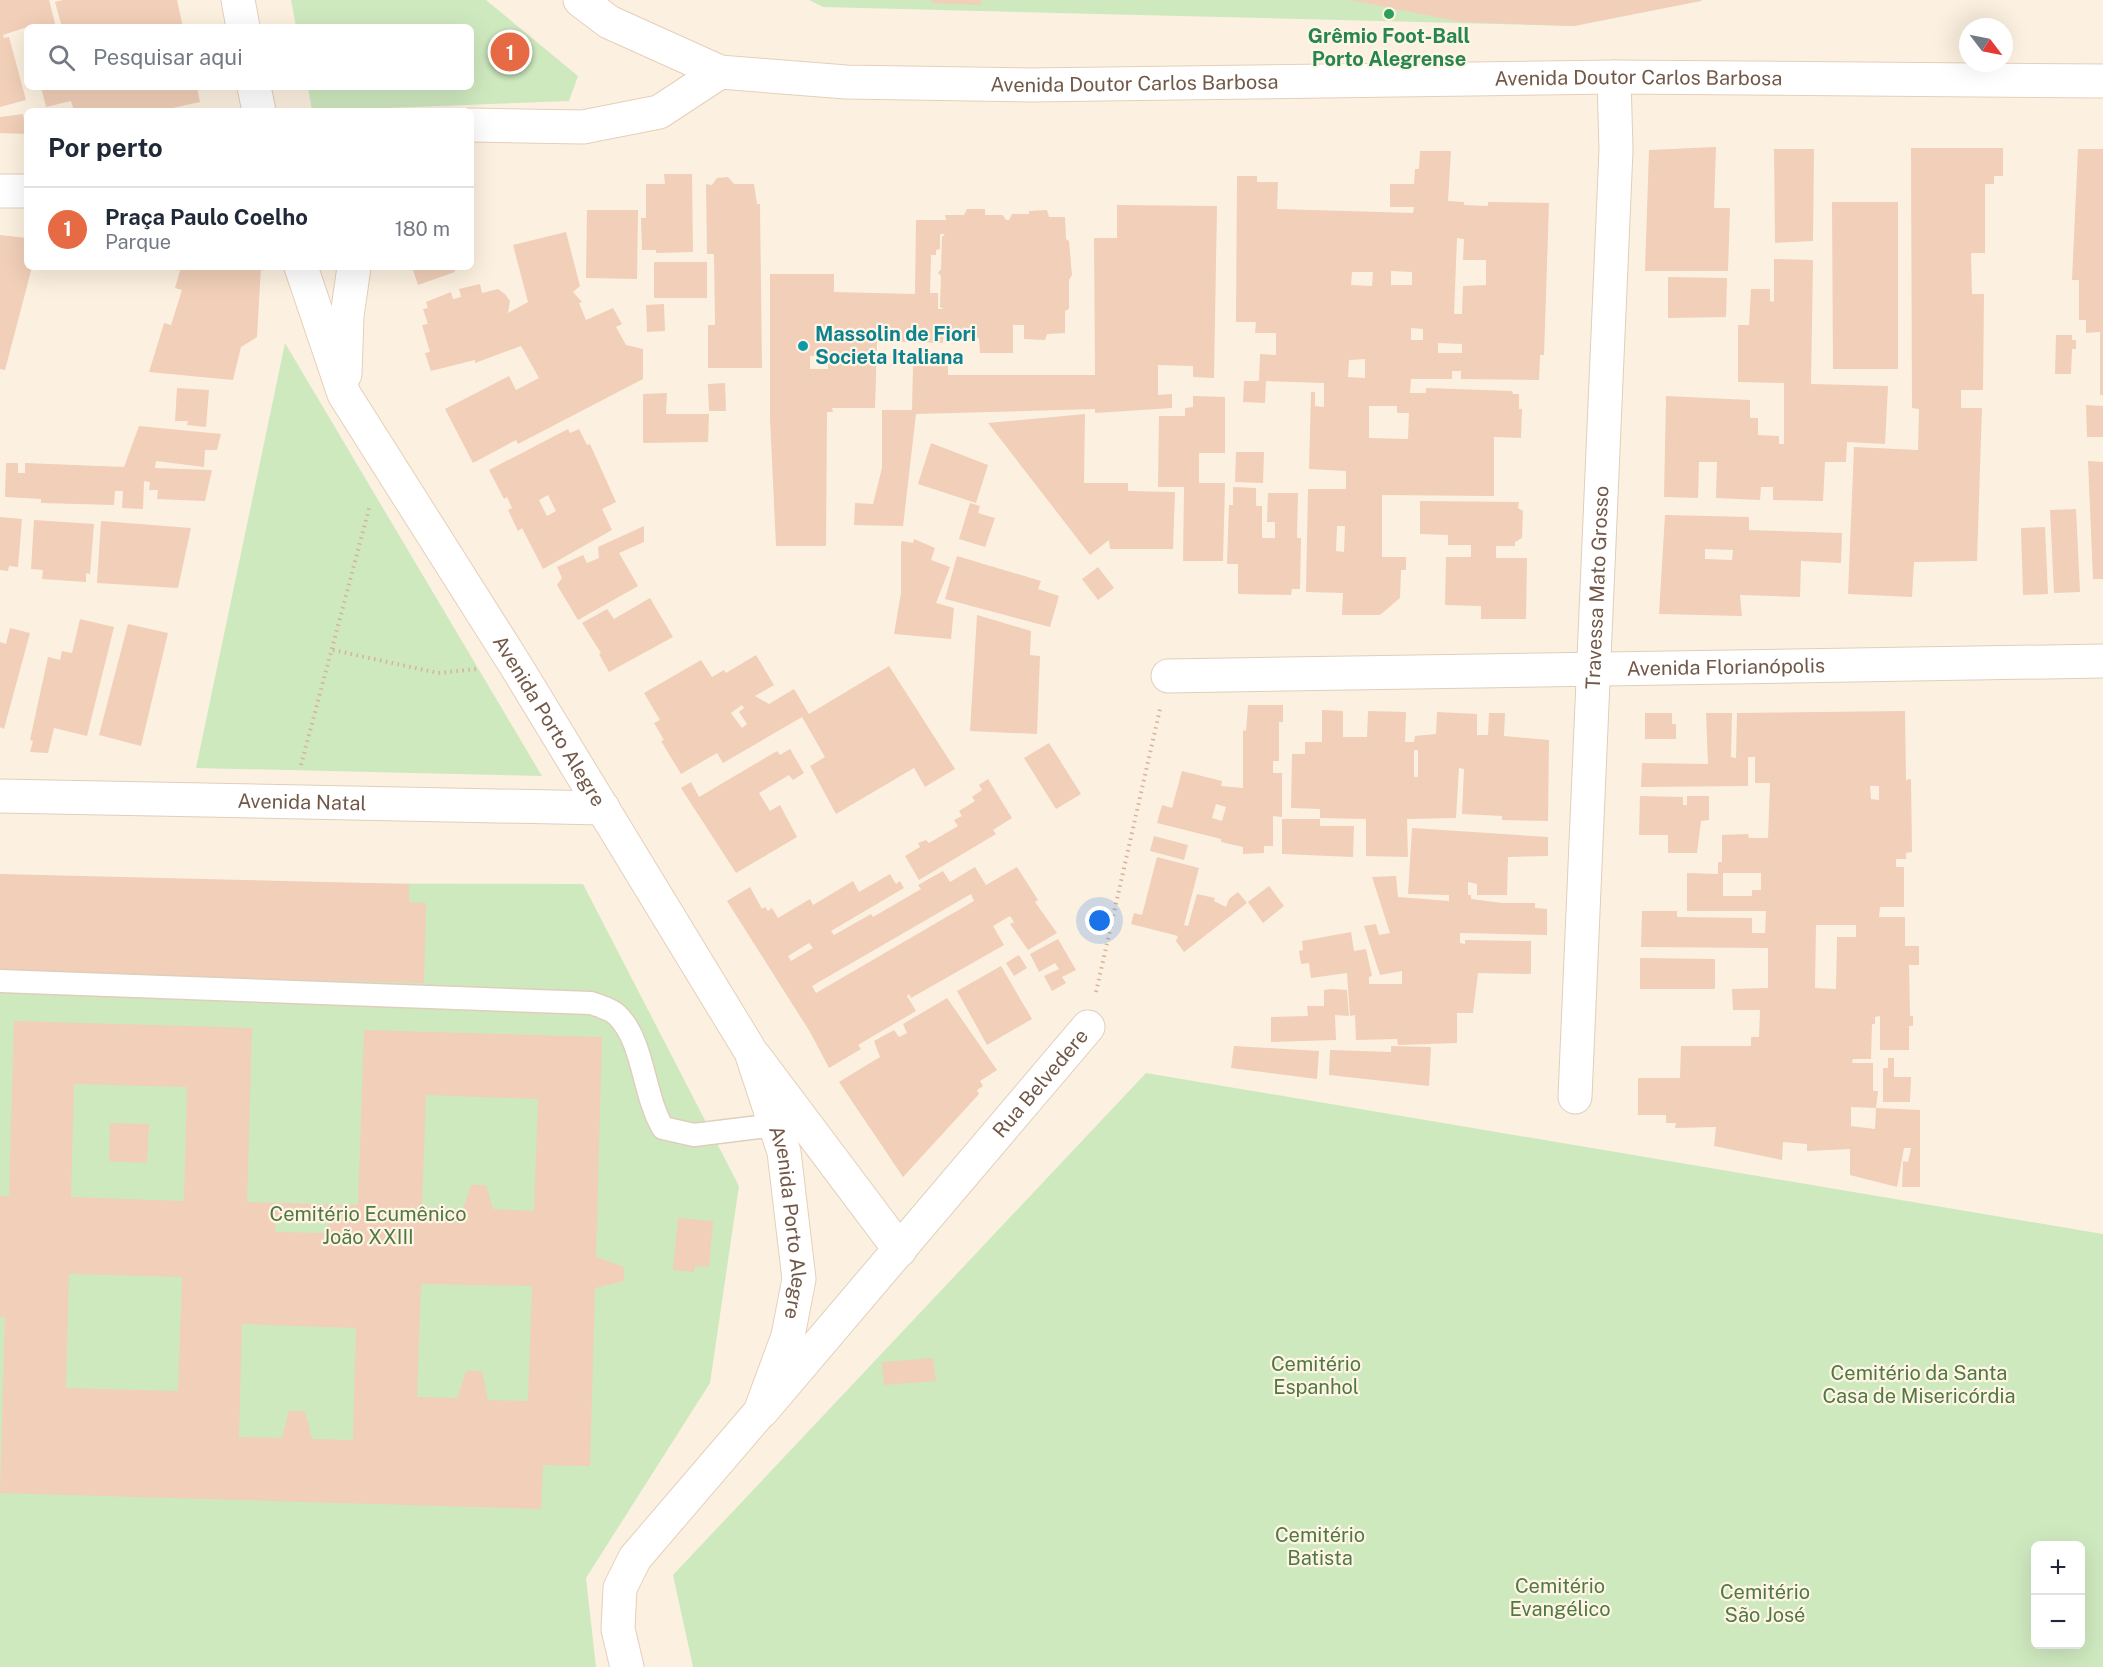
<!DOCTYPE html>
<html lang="pt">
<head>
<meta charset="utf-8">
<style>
  body { margin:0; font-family:"Public Sans",sans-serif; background:#f6f6f7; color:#1f2937 }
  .controls { position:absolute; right:18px; bottom:18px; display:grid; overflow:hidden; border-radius:9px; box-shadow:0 6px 24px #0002 }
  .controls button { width:54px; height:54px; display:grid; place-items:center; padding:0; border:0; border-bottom:2px solid #e0e1e3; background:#fff; color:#1f2937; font:30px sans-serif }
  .compass { position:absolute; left:1959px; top:18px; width:54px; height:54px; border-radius:50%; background:#fff; box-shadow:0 6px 24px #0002; rotate:122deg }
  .you { position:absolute; left:1100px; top:921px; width:21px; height:21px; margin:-15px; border:4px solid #fff; border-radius:50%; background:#1a73e8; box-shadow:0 0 0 9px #1a73e833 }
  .badge { display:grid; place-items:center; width:39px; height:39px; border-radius:50%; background:#e66b45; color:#fff; font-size:20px; font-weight:700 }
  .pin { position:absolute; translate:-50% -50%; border:3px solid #fff; box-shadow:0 2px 6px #0006 }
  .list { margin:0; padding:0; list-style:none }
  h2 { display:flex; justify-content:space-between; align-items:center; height:78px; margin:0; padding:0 24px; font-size:26px }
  h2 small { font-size:20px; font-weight:400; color:#747a83 }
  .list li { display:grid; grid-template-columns:39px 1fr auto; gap:18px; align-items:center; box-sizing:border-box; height:84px; padding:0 24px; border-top:2px solid #e0e1e3 }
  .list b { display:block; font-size:22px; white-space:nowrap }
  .list p { margin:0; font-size:20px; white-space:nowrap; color:#747a83 }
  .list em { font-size:20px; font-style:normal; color:#747a83 }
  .icon { flex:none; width:33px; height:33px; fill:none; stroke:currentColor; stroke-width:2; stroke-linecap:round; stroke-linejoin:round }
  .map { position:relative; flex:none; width:2103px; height:1667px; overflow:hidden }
  .search { position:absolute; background:#fff; box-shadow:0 6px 24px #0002; left:24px; top:24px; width:450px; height:66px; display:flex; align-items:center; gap:15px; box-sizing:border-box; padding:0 21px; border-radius:9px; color:#747a83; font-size:22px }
  .panel { position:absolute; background:#fff; box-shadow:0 6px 24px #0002; left:24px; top:108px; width:450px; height:162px; border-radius:9px }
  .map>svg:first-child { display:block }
</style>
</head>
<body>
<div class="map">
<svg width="2103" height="1667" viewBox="0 0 2103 1667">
  <rect width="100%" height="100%" fill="#fcf1e0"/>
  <!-- green -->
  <g fill="#cfe9bf" fill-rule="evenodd">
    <path d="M291 0H486L578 76 569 101 312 111 308 87H471V27H296Z"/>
    <path d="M809 0H1703L1574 26 823 7Z"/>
    <path d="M285 343 542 776 196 768Z"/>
    <path d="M0 883 583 884 739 1186 710 1383 586 1578 596 1667H0Z"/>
    <path d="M1146 1073 2103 1234V1667H693L673 1575ZM2036 1546H2080V1644H2036Z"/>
  </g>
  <!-- building -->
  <g fill="#f1cfb8" fill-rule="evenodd">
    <path d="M0 0H49L56 27H27L3 35 4 38 9 37 26 100 0 107Z"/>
    <path d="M63 0H177L183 27H62L55 2Z"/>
    <path d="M932 0H981V5L932 3Z"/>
    <path d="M1350 0H1701V1L1574 26 1461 22Z"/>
    <path d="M41 87H197L200 102 159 111H74L71 101 46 107Z"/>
    <path d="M23 114 27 134 0 133V117Z"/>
    <path d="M1716 147 1714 208H1730L1728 271H1645L1649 150Z"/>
    <path d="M1911 148H2003V176H1994V184H1985V253H1971L1972 294H1984L1983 390H1961V408H1982L1977 561 1914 562 1912 597 1848 594 1854 447 1918 450 1919 409 1912 408Z"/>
    <path d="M1774 149H1814L1813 241 1775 243Z"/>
    <path d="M2078 149H2103V395H2100V332L2086 333V320H2079V280H2072Z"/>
    <path d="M1420 151H1451L1448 201 1464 202V205L1488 206V202L1549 203 1544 355H1540L1539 380 1461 379V371H1452V379H1411L1410 393H1426V388L1512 391 1513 394H1519V409H1522L1521 438 1494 437V496L1382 495V557H1406V570H1401L1400 598 1380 615H1342L1343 593 1306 592 1308 489H1346V471L1309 469 1311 392H1315V406L1324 407V383L1266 381 1265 403 1243 402 1244 381H1259L1260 354 1276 355V333H1255L1256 322H1236L1237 176H1257V182H1278L1277 209 1413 213 1414 207H1390V184H1414L1415 169H1419ZM1457 238 1464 239 1463 260H1486V285L1463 286 1462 314H1454ZM1391 271 1412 272V285H1391ZM1352 272H1373L1372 286 1351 285ZM1411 328 1423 329V340H1411ZM1438 343 1462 344V353H1438ZM1365 359V378L1348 377 1349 360ZM1369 406H1397V413H1409L1408 439 1369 438ZM1337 526H1345L1344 552 1336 551Z"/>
    <path d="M664 174H692L693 252 656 253V250H642L641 218H646V184H665Z"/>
    <path d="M728 177 734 184H754L757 204H760L762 368H708V325H715L714 254H707L706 184 712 185 717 178Z"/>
    <path d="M1832 202H1898V369H1833Z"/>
    <path d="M1117 205 1217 206 1214 378 1193 377V366L1158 365V395L1172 394V408L1095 413V409L916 414 903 526 854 525 855 503 873 504 882 468V410H912L913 366H948V375H1095L1094 238H1117Z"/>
    <path d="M967 209H985V215H1003L1006 220H1009L1012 214H1029V211L1047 210 1049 217H1065L1066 239 1069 241 1072 275 1069 280V309L1065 311V333L1047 334 1045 340 1024 339V325H1013V353H980L979 338H959V330H944L943 343 877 341 875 408H832L833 412H827L826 546H776L770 418V274H834V292L915 294 916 220H946L945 215H964ZM940 234H945L942 237 941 269 938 273 941 276 940 307 944 309H938V293H930L931 255H936V250L940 249ZM828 355V369H810V356Z"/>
    <path d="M587 210H638L637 279 586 278Z"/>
    <path d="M566 232 580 286 573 292 582 302 579 303 586 320 613 308 622 324 616 327 626 345 643 349V379L518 444 516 440 473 463 445 409 509 376 516 390 539 378 521 346 475 363V360L431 371 425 353 430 352 422 325 428 324 423 309 428 308 426 302 451 292 453 299 461 297 459 289 480 284 482 293 498 289 505 294 510 301 508 313 528 302 513 245Z"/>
    <path d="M0 235 27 238V267H32L5 370 0 369Z"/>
    <path d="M1774 259 1813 260 1811 384 1888 386 1885 444 1847 442 1846 462H1825L1823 501 1773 500V487H1761L1760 500 1716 498 1717 462H1699L1698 498 1664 497 1666 396 1750 400V418H1758V435L1779 436V444H1784V383L1738 382V325H1749L1751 289H1770V301L1774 302Z"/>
    <rect x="654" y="262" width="53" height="36"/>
    <path d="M181 267H261L257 337 241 347 233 380 149 372 164 323 171 325 182 290 175 288Z"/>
    <path d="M412 267H454L455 272 418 285Z"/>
    <path d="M1668 277 1727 278 1726 317 1668 318Z"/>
    <path d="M664 304 665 331 647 332 646 305Z"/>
    <path d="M2056 335H2072V340H2076V349H2072L2071 374H2055Z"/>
    <path d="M725 383 726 411H709L708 384Z"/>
    <path d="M177 388 209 390 206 427 187 425 188 421H175Z"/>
    <path d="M667 393 666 414H709L708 442 643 443V394Z"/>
    <path d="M1193 396 1225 397V453H1199V483H1225L1223 561H1183L1184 487H1158L1159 416H1185V408L1193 407Z"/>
    <path d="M2086 405 2103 406V437H2087Z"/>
    <path d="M1085 414 1084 483H1128V491L1175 492 1173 549H1110L1109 540 1090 555 988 423Z"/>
    <path d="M139 426 221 434 217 450H205L204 467 156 461 155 468 212 470 205 501 157 499 158 490H149L150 482 144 481 143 509 122 508 123 491H115L114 505 41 503V499L5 497 6 463H18V473H25V463L124 467Z"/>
    <path d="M568 429 570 433 579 429 587 445 590 444 616 502 602 509 612 530 543 569 522 528 518 531 508 510 512 508 507 497 504 499 489 470ZM548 495 556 511 547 516 539 500Z"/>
    <path d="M931 443 988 465 976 503 918 484Z"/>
    <path d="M1236 452H1264L1263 483 1235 482Z"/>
    <path d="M2088 461 2103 462V579H2093Z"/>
    <path d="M1233 487 1256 488V506H1262V538H1275V522H1267L1268 493H1298L1297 538H1301L1300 589H1292L1291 595 1238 594V564H1227L1229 505H1233Z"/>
    <path d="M1420 501 1519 502 1518 508 1523 511 1522 538 1515 542V546H1496V558H1527L1526 619H1481V606L1445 605 1446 557H1471V545H1448V535L1420 534Z"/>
    <path d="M970 503 980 506 978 513 995 518 985 547 959 539Z"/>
    <path d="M2076 509 2080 592 2054 593 2050 510Z"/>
    <path d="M1665 515 1749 517V530L1842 533 1841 563 1801 561 1800 597 1740 595 1742 616 1659 614ZM1705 549 1733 550 1732 560 1705 559Z"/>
    <path d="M0 517 22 519 18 567 9 566 8 571 0 570Z"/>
    <path d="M34 520 94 524 90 574 86 573V582L42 579 43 570 31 569Z"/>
    <path d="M101 521 191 528 178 588 97 583Z"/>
    <path d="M644 526V542L619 553 638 586 578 620 557 585 562 578 557 567 583 555 587 563 599 558 598 547Z"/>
    <path d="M2045 527 2048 594 2023 595 2021 528Z"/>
    <path d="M914 539 935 548 931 560 950 567 936 603 954 608 951 639 894 634 901 593V544L902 541 913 543Z"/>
    <path d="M957 556 1041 581 1038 589 1059 596 1050 627 945 599Z"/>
    <path d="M1098 567 1114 588 1098 600 1082 579Z"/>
    <path d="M650 598 673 637 609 672 599 654 601 653 582 623 607 609 614 619Z"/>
    <path d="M977 615 1031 631 1030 655 1040 656 1037 734 970 731Z"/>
    <path d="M80 619 114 627 87 736 54 728 48 753 30 752 33 741 30 740 48 657 60 660 62 651 72 653Z"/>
    <path d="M128 624 168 633 141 746 99 735Z"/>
    <path d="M10 628 30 633 4 729 0 727V642L6 644Z"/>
    <path d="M756 655 774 685 755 696 769 704 794 689 809 714 889 666 955 769 925 787 914 768 836 814 810 766 825 757 802 717 723 763 717 753 681 774 661 741 664 740 654 723 660 720 644 693 701 660 712 677 724 670 726 673ZM742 705 744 708 739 712 747 724 742 728 731 713Z"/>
    <path d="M1248 705H1283V722H1279V761H1273V773H1282V817L1273 816V846H1264V853L1243 854V847L1221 842V839L1157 823 1162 805 1172 808 1182 771 1222 781 1221 786 1243 788V730L1246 731ZM1216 804 1226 807 1222 821 1212 818Z"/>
    <path d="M1322 710 1343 711V737H1367L1368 711 1406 712 1405 742H1414L1415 736 1436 734 1437 712 1477 714V735H1488L1489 713H1505L1504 736 1549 740 1548 821 1502 820V816L1462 814 1464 769 1459 768 1456 818 1407 819 1408 857 1366 856V819L1320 818V809L1291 808 1292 754H1305V742H1322ZM1414 750H1418V777H1414Z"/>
    <path d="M1905 711 1906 780 1911 779 1912 852 1906 853V859H1896V867H1904V907H1880L1879 917H1905V946H1919V965H1909L1910 1016H1913V1026H1909V1050H1880V1016L1875 1017V1024H1872L1871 1059H1853L1852 1063H1873V1091H1878L1876 1108 1920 1110V1187H1902L1903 1161 1908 1162 1911 1148H1904L1897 1187 1850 1175V1149L1807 1151V1144L1783 1142 1782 1160 1714 1146 1716 1127 1675 1128 1676 1123H1666V1115H1638V1078H1680L1681 1046H1751V1037H1759L1760 1010H1733L1732 989 1768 988V948L1641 947 1642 911H1677V917L1752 918V933H1765L1766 911H1687V873L1718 874V862H1722V835L1748 834 1749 838H1768L1770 783H1755V757H1748V786L1641 787 1642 763 1708 764 1706 713H1732L1731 757 1736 758 1737 713ZM1870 786H1879V800L1871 799ZM1723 873H1761V890H1752V896H1723ZM1816 925H1856V937H1837L1836 989 1815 988ZM1851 1107 1876 1108 1875 1129 1851 1126Z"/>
    <path d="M1645 713H1672V724H1676V739H1645Z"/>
    <path d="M1049 743 1081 794 1056 809 1024 758Z"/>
    <path d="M790 749 804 773 793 780 789 775 759 793 770 811 780 805 797 837 736 873 681 788 691 782 699 797 777 751 780 755Z"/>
    <path d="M988 779 1012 818 993 830 996 834 919 880 905 856 920 847 918 843 926 840 929 843 958 826 954 820 962 816 959 811 975 801 972 797 982 790 979 785Z"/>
    <path d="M1640 796 1683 797V805H1687V796H1709V820L1701 821 1697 853H1668V835H1639Z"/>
    <path d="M1282 819H1320V826H1354L1353 857 1282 854Z"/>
    <path d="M1412 828 1548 837V856L1508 857 1507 895H1477V884L1468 882V895H1471V899L1502 903H1535V908L1547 909V935L1460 933V943L1465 944V940L1531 941V974L1478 973 1473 1013H1457V1043L1398 1045 1397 1039 1356 1040 1355 1015 1350 1016 1347 973 1311 978 1309 963 1301 964 1299 951 1303 950 1302 941 1351 932 1354 951 1366 949 1372 976 1369 977V984H1402V971L1380 975 1364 926 1376 924 1379 935 1390 933 1372 877 1396 876 1398 897 1449 901V895L1408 894Z"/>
    <path d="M1154 836 1188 845 1184 860 1150 851Z"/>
    <path d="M1157 857 1199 868 1184 925 1188 926 1197 894 1215 898 1214 901 1226 907 1229 899 1238 892 1247 903 1184 952 1176 941 1178 936 1131 924 1134 913 1142 915Z"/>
    <path d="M975 867 986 885 1017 867 1038 900 1035 902 1057 933 1028 950 1010 924 1014 922 1010 916 993 926 1004 945 911 998 909 994 907 996 916 1011 858 1045 861 1049 829 1068 810 1032 727 901 750 887 762 909 765 907 768 911 772 908 778 918 810 899 813 905 853 881 859 892 890 874 896 884 900 881 904 888 831 931 834 935 871 914 873 917 921 889 918 885 943 871 950 882ZM971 894 974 901 816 993 812 986ZM809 943 813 948 791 961 788 956Z"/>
    <path d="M0 874 409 884V902L426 903 424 983 0 972Z"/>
    <path d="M1269 886 1284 906 1263 923 1248 902Z"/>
    <path d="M1058 939 1076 970 1062 977 1066 983 1052 991 1044 976 1059 969 1055 963 1039 972 1030 954Z"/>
    <path d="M1019 955 1027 968 1014 976 1006 963Z"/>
    <path d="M1640 958 1715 959V989H1640Z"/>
    <path d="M1001 966 1032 1019 987 1045 957 991Z"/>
    <path d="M1331 989 1347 990 1349 1016 1335 1015 1336 1040 1271 1042V1017L1308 1016 1307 1006H1324V990Z"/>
    <path d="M947 998 997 1070 980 1081 983 1086 977 1090 979 1094 903 1177 839 1082 880 1057 874 1041 894 1030 899 1037 907 1033 903 1024Z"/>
    <path d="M14 1021 252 1028 247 1202 358 1205 364 1030 602 1037 596 1257 624 1267V1281L595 1288 590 1466 543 1465 541 1509 0 1493 5 1317H0V1196H9ZM74 1084 187 1087 184 1201 71 1197ZM426 1095 538 1099 534 1211 493 1209 486 1185H471L463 1209 422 1207ZM276 1219 328 1220V1233L275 1232ZM69 1274 182 1277 178 1391 66 1388ZM421 1284 532 1286 528 1401 488 1400 482 1371H466L457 1398 417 1397ZM242 1324 356 1328 353 1440 312 1439 305 1411H289L282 1438 239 1437Z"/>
    <path d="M1234 1046 1319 1051 1317 1079 1231 1068Z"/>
    <path d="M1391 1046 1431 1047 1429 1086 1329 1075 1330 1050 1391 1052Z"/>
    <path d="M1888 1058H1894V1077H1911L1910 1102H1883V1068H1888Z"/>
    <path d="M110 1123 149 1124 147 1163 109 1161Z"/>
    <path d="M678 1218 713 1221 709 1267 695 1266 694 1272 673 1270Z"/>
    <path d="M933 1358 936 1381 884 1385 882 1362Z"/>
  </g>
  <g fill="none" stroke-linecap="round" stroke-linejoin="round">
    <!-- lane casing -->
    <g stroke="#e0cebc" stroke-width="25">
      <path id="lane" d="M0 981 591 1003C599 1006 611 1009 617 1015 644 1041 643 1095 663 1128L694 1135 775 1125"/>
    </g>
    <!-- street casing -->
    <g stroke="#e0cebc" stroke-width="35">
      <g id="street">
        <path d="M0 191H27"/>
        <path id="s1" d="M1168 676 2103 661"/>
        <path id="s2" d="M0 796 603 808"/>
        <path d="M755 1057 900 1250"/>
        <path id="s3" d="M1575 1097 1616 150 1614 77"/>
        <path id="s4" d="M762 1411 1088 1027"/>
      </g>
    </g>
    <!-- secondary casing -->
    <g stroke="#e5cfba" stroke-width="35">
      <g id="secondary">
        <path d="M238 0 243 27"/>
        <path id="s5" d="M580 0 609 22 720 72 846 82 1031 85 1614 77 2103 81"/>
        <path d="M254 87 259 111"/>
        <path d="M471 125 583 127 659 112 720 72"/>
        <path id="s6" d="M301 267 344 394 516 666 751 1052 784 1152 799 1279 788 1336 760 1412 635 1558 620 1588 618 1629 627 1667"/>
        <path d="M345 374 347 316 354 267"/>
      </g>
    </g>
    <!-- path -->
    <g stroke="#d5b39b" stroke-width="4" stroke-dasharray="1.5 4.5" stroke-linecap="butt">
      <path d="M333 650 438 673 476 669"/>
      <path d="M301 765 370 505"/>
      <path d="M1096 992 1160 709"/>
    </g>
    <!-- lane -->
    <use href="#lane" stroke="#fff" stroke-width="22"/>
    <!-- street -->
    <use href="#street" stroke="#fff" stroke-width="33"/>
    <!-- secondary -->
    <use href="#secondary" stroke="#fff" stroke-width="33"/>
  </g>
  <!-- markers -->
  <circle fill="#2e9e5b" stroke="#fff5e6" stroke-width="2" cx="1389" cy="14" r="6"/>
  <circle fill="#0f9aa8" stroke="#fff5e6" stroke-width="2" cx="803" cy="346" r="6"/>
  <g text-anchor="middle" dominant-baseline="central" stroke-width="4.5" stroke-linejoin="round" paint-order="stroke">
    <!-- leisure labels -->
    <g font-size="20" font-weight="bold" fill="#27864d" stroke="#fff5e6">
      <text x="1389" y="36">Grêmio Foot-Ball<tspan x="1389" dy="23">Porto Alegrense</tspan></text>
    </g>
    <!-- street labels -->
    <g font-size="20" fill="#725848" stroke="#fff5e6">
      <text stroke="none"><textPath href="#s5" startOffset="1077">Avenida Doutor Carlos Barbosa</textPath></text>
      <text stroke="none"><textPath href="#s5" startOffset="573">Avenida Doutor Carlos Barbosa</textPath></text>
      <text stroke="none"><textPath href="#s3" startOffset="510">Travessa Mato Grosso</textPath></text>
      <text stroke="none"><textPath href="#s1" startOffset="558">Avenida Florianópolis</textPath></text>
      <text stroke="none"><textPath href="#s6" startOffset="520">Avenida Porto Alegre</textPath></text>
      <text stroke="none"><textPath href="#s2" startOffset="302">Avenida Natal</textPath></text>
      <text stroke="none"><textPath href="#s4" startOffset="430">Rua Belvedere</textPath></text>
      <text stroke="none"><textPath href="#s6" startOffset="1084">Avenida Porto Alegre</textPath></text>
    </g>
    <!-- culture labels -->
    <g font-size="20" font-weight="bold" fill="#0d838f" stroke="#fff5e6" text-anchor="start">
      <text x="815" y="334">Massolin de Fiori<tspan x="815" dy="23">Societa Italiana</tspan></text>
    </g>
    <!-- park labels -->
    <g font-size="20" fill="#507840" stroke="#fff5e6">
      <text x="368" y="1214">Cemitério Ecumênico<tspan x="368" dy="23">João XXIII</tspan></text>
      <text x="1316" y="1364">Cemitério<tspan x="1316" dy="23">Espanhol</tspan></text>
      <text x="1919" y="1373">Cemitério da Santa<tspan x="1919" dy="23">Casa de Misericórdia</tspan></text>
      <text x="1320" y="1535">Cemitério<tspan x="1320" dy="23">Batista</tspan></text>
      <text x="1560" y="1586">Cemitério<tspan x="1560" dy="23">Evangélico</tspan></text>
      <text x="1765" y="1592">Cemitério<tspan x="1765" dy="23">São José</tspan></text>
    </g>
  </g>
</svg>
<div class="controls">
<button>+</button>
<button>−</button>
</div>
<svg class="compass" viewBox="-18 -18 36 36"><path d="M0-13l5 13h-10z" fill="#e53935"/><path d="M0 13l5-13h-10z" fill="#747a83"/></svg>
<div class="you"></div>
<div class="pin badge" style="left:510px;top:52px">1</div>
<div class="search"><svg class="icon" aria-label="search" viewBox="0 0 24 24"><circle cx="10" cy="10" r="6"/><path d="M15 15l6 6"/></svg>Pesquisar aqui</div>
<section class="panel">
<h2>Por perto<small></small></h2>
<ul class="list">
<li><span class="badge">1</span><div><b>Praça Paulo Coelho</b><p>Parque</p></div><em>180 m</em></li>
</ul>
</section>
</div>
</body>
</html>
